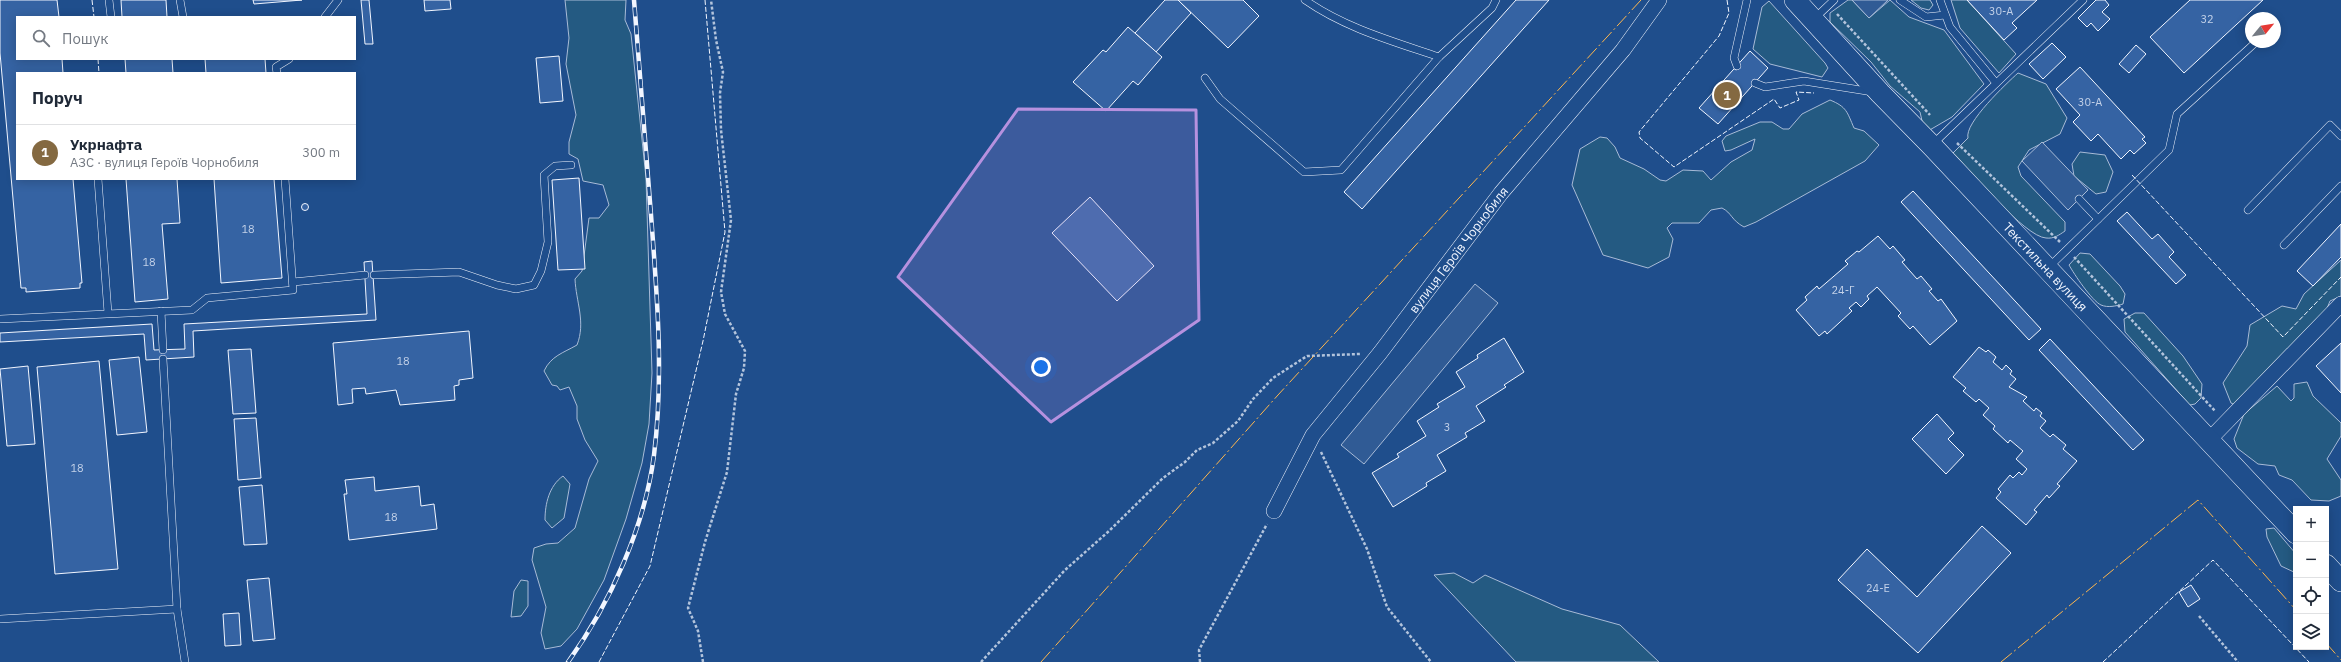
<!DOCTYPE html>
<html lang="uk">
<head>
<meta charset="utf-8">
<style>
  body { margin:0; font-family:"IBM Plex Sans",sans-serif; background:#f6f6f7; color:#1f2937 }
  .controls { position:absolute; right:12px; bottom:12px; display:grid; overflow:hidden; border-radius:0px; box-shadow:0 2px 10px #0003 }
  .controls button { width:36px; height:36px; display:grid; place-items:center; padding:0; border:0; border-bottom:1px solid #e0e1e3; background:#fff; color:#1f2937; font:20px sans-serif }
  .compass { position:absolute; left:2245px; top:12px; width:36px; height:36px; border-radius:50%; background:#fff; box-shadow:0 2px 10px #0003; rotate:60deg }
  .you { position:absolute; left:1041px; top:367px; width:14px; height:14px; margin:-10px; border:3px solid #fff; border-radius:50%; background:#1a73e8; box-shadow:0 0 0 6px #1a73e833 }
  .badge { display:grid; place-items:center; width:26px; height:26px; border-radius:50%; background:#846941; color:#fff; font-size:13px; font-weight:700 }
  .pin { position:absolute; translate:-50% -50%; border:2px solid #fff; box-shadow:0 1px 4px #0006 }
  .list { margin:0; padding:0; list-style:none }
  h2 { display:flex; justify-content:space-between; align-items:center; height:52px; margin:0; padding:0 16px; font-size:17px }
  h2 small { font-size:13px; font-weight:400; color:#747a83 }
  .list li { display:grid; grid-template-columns:26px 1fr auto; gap:12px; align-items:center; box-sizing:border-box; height:56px; padding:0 16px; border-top:1px solid #e0e1e3 }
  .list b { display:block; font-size:15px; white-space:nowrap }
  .list p { margin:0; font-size:13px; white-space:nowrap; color:#747a83 }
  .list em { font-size:13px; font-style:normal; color:#747a83 }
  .icon { flex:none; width:22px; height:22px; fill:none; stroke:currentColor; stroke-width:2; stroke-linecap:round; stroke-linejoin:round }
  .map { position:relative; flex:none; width:2341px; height:662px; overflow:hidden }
  .search { position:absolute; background:#fff; box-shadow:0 2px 10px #0003; left:16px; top:16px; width:340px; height:44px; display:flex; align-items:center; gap:10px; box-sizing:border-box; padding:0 14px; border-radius:0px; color:#747a83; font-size:15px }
  .panel { position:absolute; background:#fff; box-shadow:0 2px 10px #0003; left:16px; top:72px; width:340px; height:108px; border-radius:0px }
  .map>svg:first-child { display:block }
</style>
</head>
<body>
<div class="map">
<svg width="2341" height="662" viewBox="0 0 2341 662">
  <rect width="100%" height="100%" fill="#1f4e8c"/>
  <!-- green -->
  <g fill="#245a82" stroke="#a8bbd7">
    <path d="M565 0H626L625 20 631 34 646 178 652 373 649 424 642 463 626 519 604 580 577 629 561 646 545 649 541 633 546 607 532 560 534 548 546 544 558 543 575 528 589 479 598 461 585 440 577 419V406L569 387 560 390 557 386 552 385 544 371C551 356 563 353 577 345 586 322 576 302 575 279L582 271 589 218H599L609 205 603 185 583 181 578 159 569 154V142L576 115 566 64 569 38Z"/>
    <path d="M1848 0H1852L1869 18 1890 0 1909 17 1944 30 1984 84 1952 117 1928 131 1923 125 1920 112 1890 86 1871 62 1830 22V13Z"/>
    <path d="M1911 0H1930L1933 5 1929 10 1921 8Z"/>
    <path d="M1951 0H1967L2016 54 1999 73 1960 28Z"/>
    <path d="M1769 1 1825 63 1828 68 1822 77 1770 64 1753 49 1762 7Z"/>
    <path d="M2018 73 2046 84 2067 118 2060 134 2029 150 2018 167 2021 176 2065 222V231C2059 235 2054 239 2046 238 2025 237 1969 170 1953 153L1968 138C1964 123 2007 83 2018 73Z"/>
    <path d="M1830 100C1847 107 1847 112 1854 128L1864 131 1879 145 1865 161 1756 222 1744 227C1731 220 1732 213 1722 208L1711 210 1699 223H1672L1667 228 1673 239 1669 257 1648 268 1603 255 1572 185 1580 149 1600 137 1607 138 1615 147 1620 158 1644 169 1660 180 1666 181 1683 170 1703 171 1711 180 1731 162 1752 150 1755 139 1731 150 1725 151 1722 141 1726 136 1760 122H1772L1783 129H1789L1802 114Z"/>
    <path d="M2080 152 2105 155 2113 172 2106 192 2096 194 2074 176 2072 164Z"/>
    <path d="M2080 253 2090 254 2120 286 2125 294 2123 304C2116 306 2108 308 2101 305 2092 301 2074 274 2069 265Z"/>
    <path d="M2341 260V296L2330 301 2320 326 2235 405 2231 403 2223 383 2247 346 2250 325 2282 306 2296 309 2304 294Z"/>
    <path d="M2135 313H2144L2183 356 2202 384 2201 398 2195 404 2190 405 2187 402 2125 332 2124 319Z"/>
    <path d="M2307 382 2313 396 2341 423V436L2327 459 2341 480V496L2329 501 2311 500 2292 480 2279 475 2275 466 2258 464 2237 448 2234 439 2244 414 2277 386 2291 401 2294 398V384Z"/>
    <path d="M563 476 570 484 564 518 552 528 545 520C545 504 549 486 563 476Z"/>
    <path d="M2274 528 2296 554V573L2281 566 2267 537 2266 529Z"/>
    <path d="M1454 573 1473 583 1485 575 1562 609 1620 625 1659 662H1516L1434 575Z"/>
    <path d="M521 580 528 581V606L521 616 511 617 514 591Z"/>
  </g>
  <!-- parking -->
  <g fill="#305b95" stroke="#a8bbd7">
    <path d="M1852 0H1888L1869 18Z"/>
    <path d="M2042 142 2088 190 2068 210 2022 161Z"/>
    <path d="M1475 284 1498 303 1364 464 1341 445Z"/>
  </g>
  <!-- building -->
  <g fill="#3563a3" stroke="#f2f6ff">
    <path d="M0 0H57L59 17H17V59H62L63 73H17V179H73L82 283H80V288L26 292V288H21L0 53Z"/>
    <path d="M121 0H166L167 17H122Z"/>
    <path d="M253 0H302L254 4Z"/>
    <path d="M361 0H369L373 44H365Z"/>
    <path d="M424 0H450L451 9 425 11Z"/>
    <path d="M1165 0H1178L1191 13 1156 52 1135 33Z"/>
    <path d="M1178 0H1243L1259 16 1228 48Z"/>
    <path d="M1516 0H1549L1362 209 1344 192Z"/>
    <path d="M1967 0H2037L2012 23 2017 28 2004 40Z"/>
    <path d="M2096 0H2105L2109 5 2102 12 2110 19 2098 31 2091 23 2087 27 2078 18Z"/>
    <path d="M2190 0H2263L2184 73 2150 37Z"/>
    <path d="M1128 27 1162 57 1138 85 1133 81 1106 111 1073 82 1103 50 1106 52Z"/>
    <path d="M2052 43 2066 57 2043 79 2029 64Z"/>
    <path d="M2136 45 2146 54 2129 73 2119 64Z"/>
    <path d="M1750 51 1768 68 1718 124 1699 108Z"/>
    <path d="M559 56 563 101 540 103 536 58Z"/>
    <path d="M125 59H172L173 73H126Z"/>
    <path d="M205 59H265L266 73H206Z"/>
    <path d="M2080 67 2145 137 2142 139 2146 143 2134 154 2130 150 2121 159 2098 134 2091 141 2073 122 2080 115 2056 89Z"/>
    <path d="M579 178 585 269 558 270 552 180Z"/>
    <path d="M126 179H177L180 223 162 224 168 299 135 302Z"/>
    <path d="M214 179H274L282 278 221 283Z"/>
    <path d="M1913 191 2041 329 2029 340 1901 202Z"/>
    <path d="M1090 197 1154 266 1117 301 1052 233Z"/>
    <circle cx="305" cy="207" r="3.5"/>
    <path d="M2127 212 2152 239 2158 234 2174 252 2169 257 2186 275 2176 284 2117 221Z"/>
    <path d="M2341 224V257L2313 286 2297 271Z"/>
    <path d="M1878 236 1890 249 1893 246 1905 260 1902 262 1917 279 1921 276 1932 289 1929 291 1938 301 1941 299 1957 321 1930 345 1913 326 1910 329 1898 316 1901 313 1877 287 1867 296 1869 299 1861 307 1856 302 1849 308 1852 311 1827 334 1825 331 1819 336 1796 310 1807 300 1805 297 1817 286 1819 289 1848 264 1845 261 1857 251 1859 252Z"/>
    <path d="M372 261 376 320 193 331 194 357 146 360 144 334 0 342V333L152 324 154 350 185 349 184 324 367 314 364 262Z"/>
    <path d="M469 331 473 378 459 380V385L454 386 455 400 400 405 396 390 366 394 365 388 352 389 353 403 338 405 333 343Z"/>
    <path d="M1504 338 1524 372 1504 385 1506 387 1476 406 1485 421 1465 433 1467 437 1437 455 1446 471 1426 483 1427 486 1393 507 1372 473 1399 457 1397 454 1426 436 1417 421 1439 407 1437 404 1465 387 1456 372 1478 358 1477 355Z"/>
    <path d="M2050 339 2144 440 2133 450 2039 350Z"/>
    <path d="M2341 343V393L2316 366Z"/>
    <path d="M1979 347 1986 352 1988 350 1996 357 1993 362 2002 370 2006 365 2012 371 2010 374 2016 379 2009 387 2027 397 2023 401 2034 411 2036 408 2042 413 2040 416 2046 421 2040 428 2050 437 2053 434 2066 445 2063 449 2077 461 2057 484 2060 486 2049 498 2047 495 2034 510 2037 512 2026 525 1996 498 2001 492 1998 489 2010 475 2013 478 2019 472 2022 475 2027 469 2016 459 2023 451 2010 440 2008 443 1993 429 1995 426 1983 415 1989 408 1979 399 1976 402 1963 391 1966 388 1953 377Z"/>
    <path d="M251 349 256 413 233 414 228 350Z"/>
    <path d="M139 357 147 432 117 435 109 360Z"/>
    <path d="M99 361 118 569 55 574 37 367Z"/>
    <path d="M28 366 35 444 7 446 0 369Z"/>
    <path d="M1937 414 1954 433 1948 439 1964 455 1946 474 1912 439Z"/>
    <path d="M256 418 261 478 238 480 234 419Z"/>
    <path d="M374 477 375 491 419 486 421 506 434 504 437 529 349 540 344 494H347L345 480Z"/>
    <path d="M262 485 267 544 244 545 239 487Z"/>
    <path d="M1982 526 2011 553 1918 653 1838 580 1867 549 1917 597Z"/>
    <path d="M269 578 275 639 253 641 247 580Z"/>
    <path d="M2191 585 2200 599 2188 607 2179 592Z"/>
    <path d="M239 613 241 645 225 646 223 614Z"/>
  </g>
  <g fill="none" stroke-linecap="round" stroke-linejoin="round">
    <!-- lane casing -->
    <g stroke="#f2f6ff" stroke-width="8">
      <g id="lane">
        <path d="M109 0 111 17"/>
        <path d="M180 0 183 17"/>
        <path d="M1305 0C1345 28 1392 41 1439 57"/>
        <path d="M1900 0 1926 17 1945 15"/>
        <path d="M1940 0 1950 27 1996 83"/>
        <path d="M325 17 338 0"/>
        <path d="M1815 18 1834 0"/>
        <path d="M1737 66 1734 58 1747 0"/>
        <path d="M277 73 276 67 289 59"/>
        <path d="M1205 78 1220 99 1304 172 1341 170 1439 57 1492 8 1496 0"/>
        <path d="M1755 83 1765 87 1804 81 1873 92"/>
        <path d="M1933 144 2083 0"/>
        <path d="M98 179 108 313"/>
        <path d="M2079 199 2098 219"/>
        <path d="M2248 210 2330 125 2341 136"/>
        <path d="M2284 245 2341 186"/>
        <path d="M2048 268 2169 150 2177 114 2256 42"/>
        <path d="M374 275 459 272 497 285 516 289 534 285 541 271 548 242 544 175 555 166 571 165"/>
        <path d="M293 282 365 275"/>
        <path d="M161 311 163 350"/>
        <path d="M0 319 192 310 207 298 293 290 285 179"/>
        <path d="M163 359 177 609"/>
        <path d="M0 619 177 609 185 662"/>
      </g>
    </g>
    <!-- street casing -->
    <g stroke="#f2f6ff" stroke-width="16">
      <g id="street">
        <path d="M2208 441 2341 304"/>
        <path id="s1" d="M1274 511 1313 435 1380 353 1501 193 1623 50 1659 0"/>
      </g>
    </g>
    <!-- secondary casing -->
    <g stroke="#f2f6ff" stroke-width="22">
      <g id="secondary">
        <path id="s2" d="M1795 0 1880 93 1932 146 2296 533"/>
        <path d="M2326 565 2341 581"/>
      </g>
    </g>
    <!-- path -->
    <g stroke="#b3c4dc" stroke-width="2.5" stroke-dasharray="3 2" stroke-linecap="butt">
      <path d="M1837 14 1930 115"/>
      <path d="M1957 143 2060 242"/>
      <path d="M2074 257 2215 411"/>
      <path d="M1321 452 1367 549 1387 607 1431 662"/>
      <path d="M2199 616 2238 662"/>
      <path d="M703 662 698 631 688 608 705 542 727 472 736 394 744 368 745 351 725 314 721 292 731 220 721 130 720 93 723 72 716 40 711 0"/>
      <path d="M981 662 1065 570 1109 531 1163 478 1185 462 1197 450 1213 443 1238 421 1253 399 1273 378 1307 356 1360 354"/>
      <path d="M1200 662 1199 650 1267 524"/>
    </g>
    <!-- lane -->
    <use href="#lane" stroke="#1f4e8c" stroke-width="7"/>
    <!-- street -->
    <use href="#street" stroke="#1f4e8c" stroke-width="15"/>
    <!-- secondary -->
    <use href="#secondary" stroke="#1f4e8c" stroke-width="21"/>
    <!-- rail casing -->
    <g stroke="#f2f6ff" stroke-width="4.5">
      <path id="rail" d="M568 662C610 604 645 526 654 455 664 375 657 295 651 215 645 144 640 72 634 0"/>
    </g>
    <!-- rail -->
    <use href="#rail" stroke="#1f4e8c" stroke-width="3" stroke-dasharray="9" stroke-linecap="butt"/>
    <!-- fence -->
    <g stroke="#f2f6ff" stroke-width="1" stroke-dasharray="5 2" stroke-linecap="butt">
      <path d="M92 0 94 17"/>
      <path d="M1727 0 1729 13 1719 36 1639 132 1640 138 1674 167 1774 99 1780 108 1799 100 1796 92 1814 93"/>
      <path d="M98 59 99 73"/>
      <path d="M2132 175 2283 337 2341 277"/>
      <path d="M599 662 650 566 703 341 725 232 705 0"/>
      <path d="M2103 662 2213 560 2309 662"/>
    </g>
    <!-- power -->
    <g stroke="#ffb74d" stroke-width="1" stroke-dasharray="14 3 2 3" stroke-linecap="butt">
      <path d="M2326 643 2341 660"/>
      <path d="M1041 662 1278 395 1641 0"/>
      <path d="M2001 662 2198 500 2296 610"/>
    </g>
  </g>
  <!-- marked area -->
  <path fill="#b691df" fill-opacity="0.2" stroke="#b691df" stroke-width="3" stroke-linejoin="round" d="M1018 109 1196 110 1199 320 1051 422 898 277Z"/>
  <g text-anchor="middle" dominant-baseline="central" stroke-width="3" stroke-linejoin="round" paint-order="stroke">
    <!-- number labels -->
    <g font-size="11" fill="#c3d1e8">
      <text x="2001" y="11">30-А</text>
      <text x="2207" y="19">32</text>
      <text x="2090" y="102">30-А</text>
      <text x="248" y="229">18</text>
      <text x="149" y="262">18</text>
      <text x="1843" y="290">24-Г</text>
      <text x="403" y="361">18</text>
      <text x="1447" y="427">3</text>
      <text x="77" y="468">18</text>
      <text x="391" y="517">18</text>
      <text x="1878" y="588">24-Е</text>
    </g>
    <!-- street labels -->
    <g font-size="13" fill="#f2f6ff" stroke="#1f4e8c">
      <text stroke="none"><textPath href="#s1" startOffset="321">вулиця Героїв Чорнобиля</textPath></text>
      <text stroke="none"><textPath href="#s2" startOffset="366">Текстильна вулиця</textPath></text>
    </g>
  </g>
</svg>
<div class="controls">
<button>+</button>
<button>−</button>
<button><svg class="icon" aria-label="locate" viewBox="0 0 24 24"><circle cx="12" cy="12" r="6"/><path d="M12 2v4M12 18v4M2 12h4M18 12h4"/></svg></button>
<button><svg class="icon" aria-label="layers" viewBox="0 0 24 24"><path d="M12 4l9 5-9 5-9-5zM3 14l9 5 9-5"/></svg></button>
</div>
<svg class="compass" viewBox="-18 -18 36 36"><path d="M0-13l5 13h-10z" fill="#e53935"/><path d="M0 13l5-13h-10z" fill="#747a83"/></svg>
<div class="you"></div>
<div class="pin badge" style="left:1727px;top:95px">1</div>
<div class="search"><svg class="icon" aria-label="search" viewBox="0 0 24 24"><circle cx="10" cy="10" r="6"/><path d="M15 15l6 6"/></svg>Пошук</div>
<section class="panel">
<h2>Поруч<small></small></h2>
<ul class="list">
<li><span class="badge">1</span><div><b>Укрнафта</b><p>АЗС · вулиця Героїв Чорнобиля</p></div><em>300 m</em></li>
</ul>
</section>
</div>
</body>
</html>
